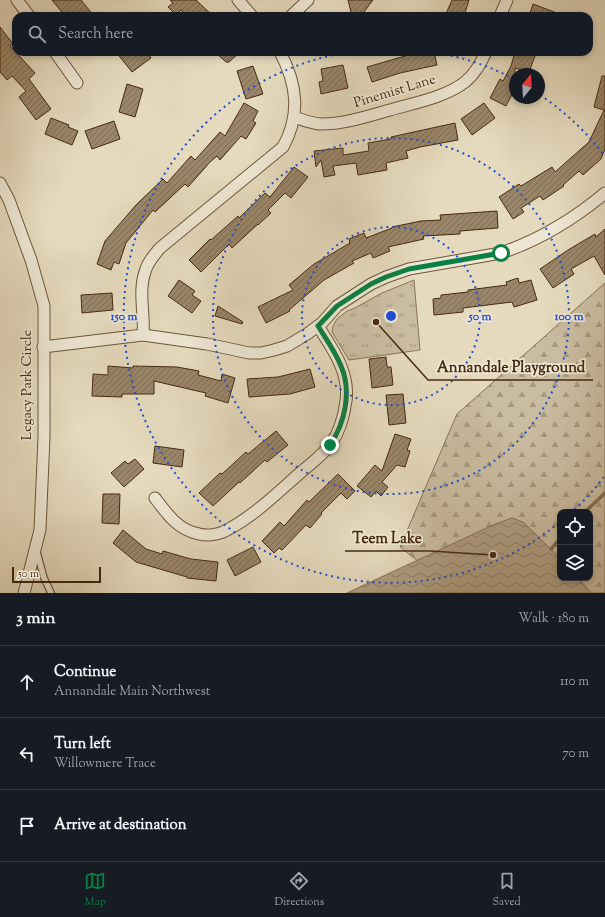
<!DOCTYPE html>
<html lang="en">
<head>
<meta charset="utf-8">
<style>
  body { margin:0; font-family:"Sorts Mill Goudy",serif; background:#20242c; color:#f1f3f6 }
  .controls { position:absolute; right:12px; bottom:12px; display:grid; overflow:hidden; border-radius:8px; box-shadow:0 2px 6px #0003 }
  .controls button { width:36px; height:36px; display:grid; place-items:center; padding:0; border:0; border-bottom:1px solid #363941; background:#171b24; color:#f1f3f6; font:20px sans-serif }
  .compass { position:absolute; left:509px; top:68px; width:36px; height:36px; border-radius:50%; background:#171b24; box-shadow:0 2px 6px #0003; rotate:18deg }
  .scale { position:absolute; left:12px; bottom:10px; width:89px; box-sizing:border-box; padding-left:4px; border:2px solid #462a10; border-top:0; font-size:11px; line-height:14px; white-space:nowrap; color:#462a10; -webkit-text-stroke:3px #eee7d4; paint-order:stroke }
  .stop { position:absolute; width:12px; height:12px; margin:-9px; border:3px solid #0b8043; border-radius:50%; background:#fff }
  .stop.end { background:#0b8043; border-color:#fff; box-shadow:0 1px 4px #0008 }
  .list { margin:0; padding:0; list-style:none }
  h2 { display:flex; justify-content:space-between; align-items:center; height:52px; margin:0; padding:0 16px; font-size:17px }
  h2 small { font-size:13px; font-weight:400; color:#9ea1a6 }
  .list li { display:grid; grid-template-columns:26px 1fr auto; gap:12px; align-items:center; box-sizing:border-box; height:72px; padding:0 16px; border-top:1px solid #363941 }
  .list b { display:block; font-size:15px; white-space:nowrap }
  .list p { margin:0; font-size:13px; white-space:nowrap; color:#9ea1a6 }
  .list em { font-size:13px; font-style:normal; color:#9ea1a6 }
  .icon { flex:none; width:22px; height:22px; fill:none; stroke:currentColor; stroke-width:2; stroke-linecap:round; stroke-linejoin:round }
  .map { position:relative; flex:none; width:605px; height:593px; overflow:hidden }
  .search { position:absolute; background:#171b24; box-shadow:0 2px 6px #0003; left:12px; right:12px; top:12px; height:44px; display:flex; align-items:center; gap:10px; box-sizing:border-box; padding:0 14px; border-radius:12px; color:#9ea1a6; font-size:15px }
  .sheet { height:268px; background:#171b24 }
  nav { display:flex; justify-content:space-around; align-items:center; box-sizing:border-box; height:56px; border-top:1px solid #363941; background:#171b24; font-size:11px; color:#9ea1a6 }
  nav a { display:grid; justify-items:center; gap:2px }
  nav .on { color:#0b8043 }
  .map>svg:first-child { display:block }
</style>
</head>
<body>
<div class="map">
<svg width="605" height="593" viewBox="0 0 605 593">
  <defs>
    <pattern id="grass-tufts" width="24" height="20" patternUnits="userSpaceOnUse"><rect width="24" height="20" fill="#cabca0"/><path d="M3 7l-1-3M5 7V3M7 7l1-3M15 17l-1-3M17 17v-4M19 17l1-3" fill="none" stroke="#a69981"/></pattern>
    <pattern id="forest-firs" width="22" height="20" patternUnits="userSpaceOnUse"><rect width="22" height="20" fill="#cabca0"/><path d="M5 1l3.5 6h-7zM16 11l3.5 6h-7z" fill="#a69981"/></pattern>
    <pattern id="water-waves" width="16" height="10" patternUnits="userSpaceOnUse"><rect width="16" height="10" fill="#af9e82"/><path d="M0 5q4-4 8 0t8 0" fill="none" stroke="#908169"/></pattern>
    <pattern id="building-hatch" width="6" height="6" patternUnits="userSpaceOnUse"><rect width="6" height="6" fill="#99866a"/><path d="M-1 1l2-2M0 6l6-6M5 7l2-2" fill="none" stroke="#7f6e56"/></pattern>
  </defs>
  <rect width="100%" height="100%" fill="#e5dabd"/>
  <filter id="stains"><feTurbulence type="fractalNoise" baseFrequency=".005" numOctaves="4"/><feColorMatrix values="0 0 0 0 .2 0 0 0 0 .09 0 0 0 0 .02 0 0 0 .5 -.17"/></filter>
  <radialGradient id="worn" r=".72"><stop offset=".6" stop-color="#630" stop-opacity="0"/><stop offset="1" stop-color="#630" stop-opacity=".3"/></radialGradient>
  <!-- grass -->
  <path fill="url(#grass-tufts)" stroke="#887358" d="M414 280 420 350 349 360 332 332 333 326 337 319 347 311 355 308 382 293Z"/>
  <!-- forest -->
  <path fill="url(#forest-firs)" stroke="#887358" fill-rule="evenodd" d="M605 283V593H524L452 588 400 547 457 414ZM560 512H590V578H560Z"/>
  <!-- water -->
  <path fill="url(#water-waves)" stroke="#857054" d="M512 518 523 522 560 558V578H578L591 593H347L493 525Z"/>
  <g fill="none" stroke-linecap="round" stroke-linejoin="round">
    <!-- stream -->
    <g stroke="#857054" stroke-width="3.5">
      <path d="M585 512 605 493"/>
      <path d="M551 549 560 539"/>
    </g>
  </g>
  <!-- building -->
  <g fill="url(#building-hatch)" stroke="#462a10">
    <path d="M52 0H81L94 16H65Z"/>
    <path d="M170 0H196L213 16H187L181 10 176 15 168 7 173 3Z"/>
    <path d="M348 0H373L361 16H352Z"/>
    <path d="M452 0H469L464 16H445Z"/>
    <path d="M533 4 562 15V16H529Z"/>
    <path d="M0 27 13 44 10 46 35 73 29 79 51 109 36 120 19 97 26 91 12 76 7 80 0 72Z"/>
    <path d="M116 52H147L151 58 132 72Z"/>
    <path d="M215 52H240L229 62H226Z"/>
    <path d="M404 52H434L437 65 400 73 372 82 367 67 405 56Z"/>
    <path d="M515 52H534L533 55 535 56 529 72 515 68V89L506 106 490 98 500 79 503 81 511 66Z"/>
    <path d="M343 65 348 88 321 94 319 82 323 81 321 69Z"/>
    <path d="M253 66 263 94 246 99 237 71Z"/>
    <path d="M602 76H605V149L601 159 583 175 579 171 563 185 564 186 543 200 540 196 521 208 524 212 513 219 499 197 519 184 521 186 552 167 555 172 589 142 604 110 594 107Z"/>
    <path d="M127 84 143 89 135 117 119 112Z"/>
    <path d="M244 103 258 111 253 121 256 123 246 139 241 136 220 160 217 156 210 162 188 187 185 184 155 212 153 210 126 243 119 264 114 262 111 270 97 264 105 241 136 205 163 179 167 183 191 156 195 160 220 132 225 136Z"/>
    <path d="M484 103 495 118 472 135 461 119Z"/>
    <path d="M51 118 69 125 68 127 78 131 72 145 45 134Z"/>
    <path d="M114 121 120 139 92 149 85 131Z"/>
    <path d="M455 123 458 140 420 147 406 151 408 158 386 163 387 170 358 175 356 163 333 166 335 175 324 177 321 160 316 167 314 151 343 148V155L369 151 368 143 391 139V137Z"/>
    <path d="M294 167 308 177 291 198 285 193 268 210 271 213 258 225V224L232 248 229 244 201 272 189 260 210 239 211 240 238 216 239 218 265 193 270 197Z"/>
    <path d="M497 211 498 228 460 231V234L423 236 424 239 388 247 390 251 373 258 371 253 352 261 354 263 324 280 289 310 290 311 266 323 258 307 293 290 289 285 314 264 350 243 349 239 364 233 366 238 392 228V227L421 221 441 220 440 215Z"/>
    <path d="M605 229V275L594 256 571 269 574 274 553 288 540 269 568 250 595 234 596 237Z"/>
    <path d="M518 278 519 283 531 280 537 300 514 307 512 302 463 308V312L434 315 433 299 441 298V295L468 292V290L507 285 506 282Z"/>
    <path d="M179 280 195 291 192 295 201 301 192 313 168 296Z"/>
    <path d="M112 293 113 310 82 313 81 295Z"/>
    <path d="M218 306 243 322 242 324 215 316Z"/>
    <path d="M386 357 387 367H391L393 385 372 388 369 359Z"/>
    <path d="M108 366 133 368V366L177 367 199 371 198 375 221 381 222 374 235 378 228 403 205 396 206 393 154 381V394H122V397L92 396 93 374 108 375Z"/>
    <path d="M310 369 315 387 290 394 249 397 247 379 278 377Z"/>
    <path d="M403 394 406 423 389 425 386 395Z"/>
    <path d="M276 431 288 445 267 462 265 460 240 483 239 482 213 506 199 493 220 473 222 474 246 452 248 454Z"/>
    <path d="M395 434 411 439 407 450 410 451 405 467 397 465 382 482 388 487 381 496 376 491 371 497 357 486 375 465 382 471Z"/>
    <path d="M155 446 184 450 182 467 153 463Z"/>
    <path d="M135 459 144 469 124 487 111 473 125 461 128 464Z"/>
    <path d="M338 474 355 491 347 499 341 493 321 513 322 514 310 528 306 525 282 550 279 548 274 553 262 541 280 522 284 526 307 500 309 502Z"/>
    <path d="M103 494H120L119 524 102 523Z"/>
    <path d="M123 530 146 549 162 554 163 551 191 559 218 562 216 581 187 578V577L136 562 113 543Z"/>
    <path d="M253 547 261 562 235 576 227 560Z"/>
  </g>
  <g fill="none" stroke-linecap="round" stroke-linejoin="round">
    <!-- service casing -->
    <g stroke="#6e563b" stroke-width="8">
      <path id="service" d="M37 552 44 578 51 593"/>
    </g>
    <!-- minor casing -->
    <g stroke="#6e563b" stroke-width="13">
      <g id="minor">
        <path d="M17 0 29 16"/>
        <path d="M238 0 252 16"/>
        <path d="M291 16 308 0"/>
        <path d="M500 16 507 0"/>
        <path d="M55 52 77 83"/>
        <path d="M294 117C303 120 313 124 321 124 345 124 368 116 390 110 414 103 446 97 465 82 475 74 480 64 486 52"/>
        <path d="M0 183 9 200 31 260 44 306V437L40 530 24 593"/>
        <path d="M143 335C145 315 138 292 145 272 147 263 154 255 160 248L283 147C301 114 297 84 280 52"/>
        <path d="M43 347 143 335 207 344 249 353H261L274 350 287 346 307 334 322 323 337 306 371 284 386 277 409 269 501 253C539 240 574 219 605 193"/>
        <path d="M155 498C167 514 178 530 199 534 206 536 216 535 223 532 252 518 276 494 300 473 310 464 323 455 331 444 340 431 344 416 346 401 350 372 332 348 318 326"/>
      </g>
    </g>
    <!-- service -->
    <use href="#service" stroke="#eee7d4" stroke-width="5.5"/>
    <!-- minor -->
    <use href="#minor" stroke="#eee7d4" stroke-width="11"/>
  </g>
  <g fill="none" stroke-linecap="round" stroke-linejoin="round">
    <!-- route -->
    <path stroke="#0b8043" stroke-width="5" d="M330 445C345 423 352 391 341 366 335 351 326 339 318 326L337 306 371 284 386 277 409 269 501 253"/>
  </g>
  <!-- distance rings -->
  <g fill="none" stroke="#1d4ed8" stroke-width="2" stroke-dasharray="2 4">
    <circle cx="391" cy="316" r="89"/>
    <circle cx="391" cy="316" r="178"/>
    <path d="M604 477A267 267 0 0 1 573 511M559 523A267 267 0 1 1 349 52M433 52A267 267 0 0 1 514 79M540 95A267 267 0 0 1 604 155"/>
  </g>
  <g text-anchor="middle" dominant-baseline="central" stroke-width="3.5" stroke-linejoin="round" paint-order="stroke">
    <!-- street labels -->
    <g font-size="14" fill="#462a10" stroke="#eee7d4">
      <text transform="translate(395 92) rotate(-17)">Pinemist Lane</text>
      <text transform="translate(28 385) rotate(-90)">Legacy Park Circle</text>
    </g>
  </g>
  <circle cx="391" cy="316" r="6" fill="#1d4ed8" stroke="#eee7d4" stroke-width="2"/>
  <g font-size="12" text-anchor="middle" font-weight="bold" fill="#1d4ed8" stroke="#eee7d4" stroke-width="3.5" stroke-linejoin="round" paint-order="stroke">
    <text x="480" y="320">50 m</text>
    <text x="569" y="320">100 m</text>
    <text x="124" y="320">150 m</text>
  </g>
  <!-- callouts -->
  <path fill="none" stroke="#462a10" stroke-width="1.5" d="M376 322L428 380H593M493 555L430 551H345"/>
  <g fill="#462a10" stroke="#eee7d4" stroke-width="1.5">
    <circle cx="376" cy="322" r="4"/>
    <circle cx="493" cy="555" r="4"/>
  </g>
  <g font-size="15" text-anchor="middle" font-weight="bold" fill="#462a10" stroke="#eee7d4" stroke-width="3.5" stroke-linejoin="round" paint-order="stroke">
    <text x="511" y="372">Annandale Playground</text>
    <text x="387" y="543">Teem Lake</text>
  </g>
  <rect width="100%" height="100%" filter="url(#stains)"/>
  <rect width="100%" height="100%" fill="url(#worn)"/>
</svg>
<div class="controls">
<button><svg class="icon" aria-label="locate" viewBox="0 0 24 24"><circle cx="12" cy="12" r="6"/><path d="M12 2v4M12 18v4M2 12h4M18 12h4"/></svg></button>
<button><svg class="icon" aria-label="layers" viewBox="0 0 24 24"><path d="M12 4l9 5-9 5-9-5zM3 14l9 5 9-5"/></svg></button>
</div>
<svg class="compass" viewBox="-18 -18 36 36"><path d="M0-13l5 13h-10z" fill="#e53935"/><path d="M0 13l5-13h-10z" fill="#9ea1a6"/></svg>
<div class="scale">50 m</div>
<div class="stop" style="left:501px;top:253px"></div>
<div class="stop end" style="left:330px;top:445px"></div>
<div class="search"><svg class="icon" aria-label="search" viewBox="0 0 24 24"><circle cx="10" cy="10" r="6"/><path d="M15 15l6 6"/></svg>Search here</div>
</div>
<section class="sheet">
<h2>3 min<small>Walk · 180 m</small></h2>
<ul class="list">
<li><svg class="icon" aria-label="ahead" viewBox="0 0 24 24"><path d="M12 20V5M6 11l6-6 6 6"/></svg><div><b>Continue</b><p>Annandale Main Northwest</p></div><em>110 m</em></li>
<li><svg class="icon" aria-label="left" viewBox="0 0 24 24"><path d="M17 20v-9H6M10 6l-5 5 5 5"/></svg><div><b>Turn left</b><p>Willowmere Trace</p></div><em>70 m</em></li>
<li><svg class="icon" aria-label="arrive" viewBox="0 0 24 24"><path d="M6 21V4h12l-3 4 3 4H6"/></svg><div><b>Arrive at destination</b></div></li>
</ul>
</section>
<nav>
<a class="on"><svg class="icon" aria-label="map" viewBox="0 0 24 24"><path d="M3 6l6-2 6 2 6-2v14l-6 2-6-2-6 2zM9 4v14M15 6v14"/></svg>Map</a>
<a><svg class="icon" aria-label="directions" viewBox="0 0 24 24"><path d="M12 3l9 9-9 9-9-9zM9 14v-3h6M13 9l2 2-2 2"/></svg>Directions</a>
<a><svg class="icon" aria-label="saved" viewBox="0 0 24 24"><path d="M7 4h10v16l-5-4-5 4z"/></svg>Saved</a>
</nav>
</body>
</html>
